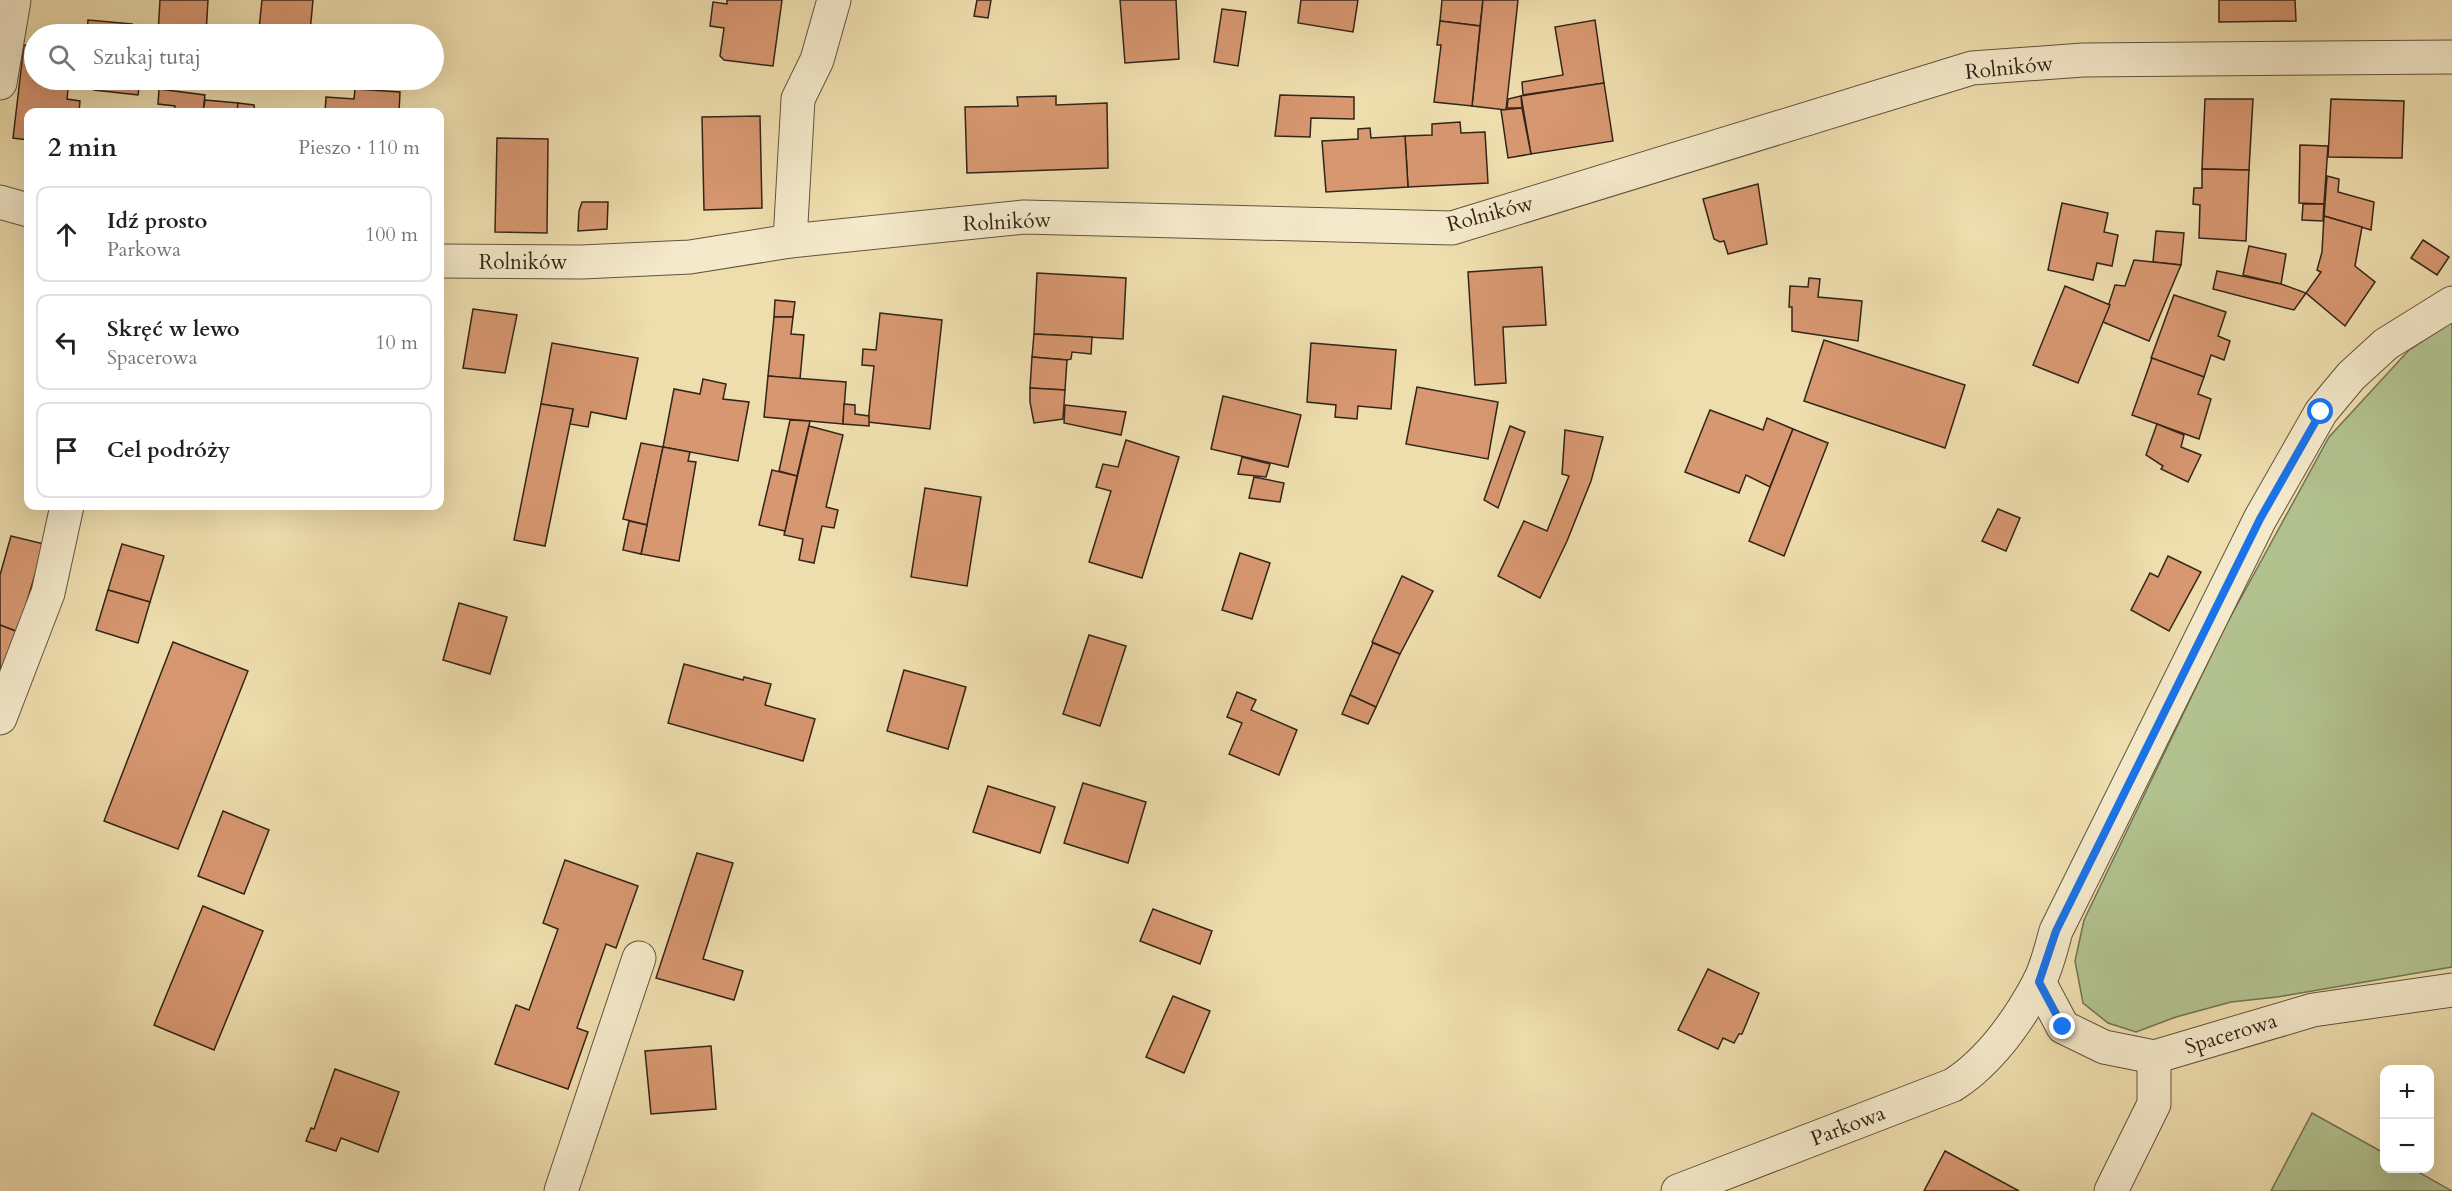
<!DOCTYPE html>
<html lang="pl">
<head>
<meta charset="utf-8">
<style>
  body { margin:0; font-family:Cardo,serif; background:#f2f2f2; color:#202124 }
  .controls { position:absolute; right:18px; bottom:18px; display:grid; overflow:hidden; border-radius:12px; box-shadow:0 6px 24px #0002 }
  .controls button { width:54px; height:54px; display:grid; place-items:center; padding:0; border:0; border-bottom:2px solid #e0e0e0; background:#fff; color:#202124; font:30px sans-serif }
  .stop { position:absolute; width:18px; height:18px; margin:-14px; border:4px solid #1a73e8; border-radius:50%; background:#fff }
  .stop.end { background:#1a73e8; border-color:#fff; box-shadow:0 2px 6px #0008 }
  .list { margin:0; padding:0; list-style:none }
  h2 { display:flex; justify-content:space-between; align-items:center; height:78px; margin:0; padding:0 24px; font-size:26px }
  h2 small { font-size:20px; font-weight:400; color:#757577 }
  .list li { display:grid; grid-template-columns:39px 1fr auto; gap:18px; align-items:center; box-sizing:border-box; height:96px; margin:0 12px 12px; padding:0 12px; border:2px solid #e0e0e0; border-radius:12px }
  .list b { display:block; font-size:22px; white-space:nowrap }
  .list p { margin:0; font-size:20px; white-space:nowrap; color:#757577 }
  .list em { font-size:20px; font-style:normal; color:#757577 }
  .icon { flex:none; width:33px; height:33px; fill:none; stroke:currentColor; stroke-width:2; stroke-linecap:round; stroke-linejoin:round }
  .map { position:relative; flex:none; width:2452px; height:1191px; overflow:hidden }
  .search { position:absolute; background:#fff; box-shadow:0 6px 24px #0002; left:24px; top:24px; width:420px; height:66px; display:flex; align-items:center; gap:15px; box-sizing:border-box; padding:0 21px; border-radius:33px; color:#757577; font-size:22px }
  .panel { position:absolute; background:#fff; box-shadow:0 6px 24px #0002; left:24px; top:108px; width:420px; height:402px; border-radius:12px }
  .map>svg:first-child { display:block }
</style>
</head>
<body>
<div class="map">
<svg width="2452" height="1191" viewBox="0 0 2452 1191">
  <rect width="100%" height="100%" fill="#eeddad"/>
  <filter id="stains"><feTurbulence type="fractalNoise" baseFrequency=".00333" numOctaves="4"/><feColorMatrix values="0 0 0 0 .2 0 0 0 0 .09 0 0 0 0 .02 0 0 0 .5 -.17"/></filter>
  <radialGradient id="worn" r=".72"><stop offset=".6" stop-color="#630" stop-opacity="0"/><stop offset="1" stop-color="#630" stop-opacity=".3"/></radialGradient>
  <!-- green -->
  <g fill="#b2c28f" stroke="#727454" stroke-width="1.5">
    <path d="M2452 322V967L2277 997 2231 1002 2176 1017 2136 1032 2108 1023 2083 1003 2075 961 2084 920 2225 627 2329 437 2409 350Z"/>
    <path d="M2312 1113 2384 1153V1168L2413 1169 2452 1191H2271Z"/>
  </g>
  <!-- building -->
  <g fill="#d79770" stroke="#332519" stroke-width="1.5">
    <path d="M160 0H208L206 34H158Z"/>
    <path d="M262 0H313L310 32 259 29Z"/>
    <path d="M727 0H782L773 66 724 60 720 56 724 28 710 26 713 2 727 4Z"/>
    <path d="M977 0H991L988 18 974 16Z"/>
    <path d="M1120 0H1176L1179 59 1125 63Z"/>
    <path d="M1301 0H1358L1353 32 1298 23Z"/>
    <path d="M1442 0H1483L1480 26 1440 21Z"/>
    <path d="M1483 0H1518L1506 110 1472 106Z"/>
    <path d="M2219 0H2295L2296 21 2219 22Z"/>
    <path d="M1222 9 1246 12 1238 66 1214 62Z"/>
    <path d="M88 20 132 24 131 34H87Z"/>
    <path d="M1595 20 1604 83 1523 95 1522 82 1563 75 1555 27Z"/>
    <path d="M1440 21 1480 26 1472 106 1434 102 1441 45H1437Z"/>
    <path d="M24 45 34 46V80H69L67 99 80 101 79 112H28V140L13 138Z"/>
    <path d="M87 80H140L138 95 94 90 95 80Z"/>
    <path d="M141 80H174V84Z"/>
    <path d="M1604 83 1613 141 1531 154 1521 96Z"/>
    <path d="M159 89 205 95 203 112H174L175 106 158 104Z"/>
    <path d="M355 89 400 92 399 112H325L326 97 354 99Z"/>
    <path d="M1280 95 1354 97V119L1311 118 1310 137 1275 136Z"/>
    <path d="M1056 96V105L1107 103 1108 168 967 173 965 107 1018 106 1017 97Z"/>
    <path d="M1521 96 1522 108H1507L1508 99Z"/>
    <path d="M2205 99H2253L2249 170 2202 169Z"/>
    <path d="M2331 99 2404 101 2402 158 2328 157Z"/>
    <path d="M205 100 238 103 237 112H203Z"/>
    <path d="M238 103 254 105 255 112H237Z"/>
    <path d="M1522 108 1531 154 1508 158 1501 110Z"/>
    <path d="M760 116 762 208 704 210 702 117Z"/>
    <path d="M1460 122 1461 133 1485 132 1488 183 1408 187 1405 136 1432 135V124Z"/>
    <path d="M1370 128 1371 138 1405 136 1408 187 1326 192 1322 141 1358 139V129Z"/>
    <path d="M497 138 548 139 547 233 495 232Z"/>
    <path d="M2300 145 2328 146 2324 204 2299 203Z"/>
    <path d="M2202 169 2249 170 2246 241 2199 238 2200 205 2193 204 2194 188H2202Z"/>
    <path d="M2327 176 2339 179 2338 192 2374 202 2371 230 2324 216Z"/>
    <path d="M1758 184 1767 244 1728 254 1724 241 1720 242 1714 239 1703 199Z"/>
    <path d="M582 202H608L607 229 578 231 579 211Z"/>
    <path d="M2062 203 2108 213 2104 232 2118 235 2112 266 2097 263 2093 280 2048 270Z"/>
    <path d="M2303 204H2324L2323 221 2302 220Z"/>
    <path d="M2324 216 2362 227 2355 266 2375 282 2345 326 2306 293 2321 272 2317 270 2322 252Z"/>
    <path d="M2156 231 2184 233 2181 265 2153 262Z"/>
    <path d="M2423 240 2449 257 2437 275 2411 258Z"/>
    <path d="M2249 246 2286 254 2281 284 2243 275Z"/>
    <path d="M2134 260 2181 265 2149 341 2103 322 2115 285 2125 286Z"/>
    <path d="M1542 267 1546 325 1503 327 1506 383 1475 385 1468 272Z"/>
    <path d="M2217 271 2281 284 2306 293 2294 310 2213 289Z"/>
    <path d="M1037 273 1126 278 1123 339 1034 334Z"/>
    <path d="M1809 278 1820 279 1818 297 1862 301 1858 341 1792 331V307H1789L1790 286 1808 287Z"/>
    <path d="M2065 286 2110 305 2078 383 2033 365Z"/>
    <path d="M2174 295 2226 312 2218 336 2230 341 2224 360 2211 355 2204 377 2151 358Z"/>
    <path d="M775 300 795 302 793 317H774Z"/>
    <path d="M473 309 517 315 505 373 463 368Z"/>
    <path d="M880 313 942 320 930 429 868 422 874 366 862 365 863 349 876 350Z"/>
    <path d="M774 317H793L791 334 804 335 800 379 768 376Z"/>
    <path d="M1034 334 1092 337 1091 354 1072 352 1071 359 1067 360 1032 357Z"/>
    <path d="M1824 340 1965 385 1945 448 1804 401Z"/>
    <path d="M552 343 638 358 626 419 591 412 588 427 570 424 573 409 541 404Z"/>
    <path d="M1311 343 1396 350 1391 409 1358 406 1357 419 1335 417 1336 405 1307 402Z"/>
    <path d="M1032 357 1067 360 1065 390 1030 388Z"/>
    <path d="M2152 358 2204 377 2198 394 2211 399 2199 439 2132 415Z"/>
    <path d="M768 376 846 382 843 424 764 417Z"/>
    <path d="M703 379 726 384 723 399 749 402 738 461 663 447 674 389 700 394Z"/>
    <path d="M1417 387 1498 402 1488 459 1406 444Z"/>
    <path d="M1030 388 1065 390 1063 419 1034 423 1030 402Z"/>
    <path d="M1223 396 1301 415 1288 467 1211 449Z"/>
    <path d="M541 404 573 409 545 546 514 540Z"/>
    <path d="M844 404 855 405V414L869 416V426L843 424Z"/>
    <path d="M1065 405 1126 412 1121 435 1064 423Z"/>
    <path d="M1710 410 1763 430 1767 418 1793 429 1770 487 1746 475 1739 493 1685 472Z"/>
    <path d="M790 420 810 421 797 476 779 471Z"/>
    <path d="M2157 424 2184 435 2181 447 2201 455 2188 482 2161 469 2163 466 2146 455Z"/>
    <path d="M809 426 843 435 826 507 838 510 834 528 822 526 814 563 799 560 803 539 784 535Z"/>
    <path d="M1510 426 1525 432 1498 508 1484 500Z"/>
    <path d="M1793 429 1828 443 1784 556 1749 541Z"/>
    <path d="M1565 430 1603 437 1591 481 1567 541 1540 598 1498 576 1524 521 1547 531 1569 476 1562 474Z"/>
    <path d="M1126 440 1179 457 1142 578 1089 562 1111 491 1096 487 1103 464 1118 467Z"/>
    <path d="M641 443 663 447 647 525 623 519Z"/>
    <path d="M663 447 690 452 688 461 696 462 679 561 641 554Z"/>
    <path d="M1242 457 1270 464 1266 477 1238 474Z"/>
    <path d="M772 470 797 476 785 531 759 525Z"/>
    <path d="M1254 477 1284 483 1280 502 1249 498Z"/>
    <path d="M925 488 981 497 967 586 911 577Z"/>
    <path d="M1998 509 2020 518 2006 551 1982 541Z"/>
    <path d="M629 521 647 525 641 554 623 550Z"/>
    <path d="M11 536 44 544 18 632 0 625V575Z"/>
    <path d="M122 544 164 556 150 602 108 590Z"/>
    <path d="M1240 553 1270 563 1252 619 1222 610Z"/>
    <path d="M2168 556 2201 572 2169 631 2131 610 2150 573 2158 577Z"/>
    <path d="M1402 576 1433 591 1400 654 1372 642Z"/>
    <path d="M108 590 150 602 138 643 96 630Z"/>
    <path d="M459 603 507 617 490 674 443 660Z"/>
    <path d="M0 625 18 632 0 684Z"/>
    <path d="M1089 635 1126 646 1100 726 1063 714Z"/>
    <path d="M173 642 248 671 178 849 104 821Z"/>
    <path d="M1373 643 1400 654 1376 707 1350 695Z"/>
    <path d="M684 664 743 680 744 677 771 684 765 705 815 719 803 761 668 723Z"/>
    <path d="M904 670 966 687 948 749 887 731Z"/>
    <path d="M1237 692 1256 700 1251 710 1297 730 1279 775 1229 754 1242 723 1227 717Z"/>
    <path d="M1350 695 1376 707 1368 724 1342 714Z"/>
    <path d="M1083 783 1146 802 1128 863 1064 843Z"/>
    <path d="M988 786 1055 807 1040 853 973 832Z"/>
    <path d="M223 811 269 830 244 894 198 876Z"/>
    <path d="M697 853 733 863 703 959 743 971 734 1000 656 978Z"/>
    <path d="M565 860 638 886 616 948 606 944 577 1028 588 1032 568 1089 495 1064 516 1005 529 1010 558 929 543 923Z"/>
    <path d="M203 906 263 931 214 1050 154 1025Z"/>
    <path d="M1153 909 1212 931 1200 964 1140 941Z"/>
    <path d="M1708 969 1759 993 1742 1034H1739L1734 1043 1723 1038 1718 1049 1678 1030Z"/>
    <path d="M1173 996 1210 1011 1184 1073 1146 1057Z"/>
    <path d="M711 1046 716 1109 651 1114 645 1051Z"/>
    <path d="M335 1069 399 1092 378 1152 341 1138 336 1151 306 1141 311 1128 314 1129Z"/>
    <path d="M1945 1151 2019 1191H1924Z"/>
  </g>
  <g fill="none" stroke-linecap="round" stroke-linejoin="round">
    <!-- minor casing -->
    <g stroke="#62533e" stroke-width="35">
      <g id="minor">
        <path d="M0 83 14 0"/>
        <path d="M0 202 28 210"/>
        <path d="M790 241 798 99 817 60 834 0"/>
        <path d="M440 261 582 262 690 257 790 241 1024 217 1452 228 1972 68 2083 60 2452 57"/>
        <path d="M0 718 48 593 67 506"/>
        <path d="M2039 982 2063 1027 2104 1047 2154 1057 2313 1010 2452 990"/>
        <path d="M561 1191 639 958"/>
        <path d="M1678 1191 1953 1085C1990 1061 2017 1023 2038 984 2047 968 2051 948 2056 931L2260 519 2321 412 2351 376 2386 344 2452 303"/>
        <path d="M2111 1191 2154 1104V1057"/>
      </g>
    </g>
    <!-- minor -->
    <use href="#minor" stroke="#f4e9ca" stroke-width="33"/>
  </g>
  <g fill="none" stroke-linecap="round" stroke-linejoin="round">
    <!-- route -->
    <path stroke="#1a73e8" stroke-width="8" d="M2063 1027 2039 982 2056 931 2260 519 2321 412"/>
  </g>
  <g text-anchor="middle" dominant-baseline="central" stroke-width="4.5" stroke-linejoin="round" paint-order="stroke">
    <!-- street labels -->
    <g font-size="21" fill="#332519" stroke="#f4e9ca">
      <text transform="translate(2009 68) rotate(-6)">Rolników</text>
      <text transform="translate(1490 214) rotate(-15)">Rolników</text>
      <text transform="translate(1007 222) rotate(-3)">Rolników</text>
      <text x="523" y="262">Rolników</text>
      <text transform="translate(2231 1034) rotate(-17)">Spacerowa</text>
      <text transform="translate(1848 1126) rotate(-21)">Parkowa</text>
    </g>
  </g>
  <rect width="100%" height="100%" filter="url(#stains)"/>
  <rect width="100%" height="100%" fill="url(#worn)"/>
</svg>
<div class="controls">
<button>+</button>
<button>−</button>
</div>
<div class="stop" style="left:2321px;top:412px"></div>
<div class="stop end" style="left:2063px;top:1027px"></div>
<div class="search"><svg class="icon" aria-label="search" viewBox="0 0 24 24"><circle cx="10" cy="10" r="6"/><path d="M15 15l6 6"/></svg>Szukaj tutaj</div>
<section class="panel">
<h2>2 min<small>Pieszo · 110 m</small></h2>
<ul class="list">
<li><svg class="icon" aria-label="ahead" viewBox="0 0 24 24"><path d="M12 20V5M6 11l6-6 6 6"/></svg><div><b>Idź prosto</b><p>Parkowa</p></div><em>100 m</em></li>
<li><svg class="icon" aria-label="left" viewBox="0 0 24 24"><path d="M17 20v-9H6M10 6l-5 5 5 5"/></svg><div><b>Skręć w lewo</b><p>Spacerowa</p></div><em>10 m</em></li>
<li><svg class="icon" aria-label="arrive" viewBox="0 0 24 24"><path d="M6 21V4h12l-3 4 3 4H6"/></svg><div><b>Cel podróży</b></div></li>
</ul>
</section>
</div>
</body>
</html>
